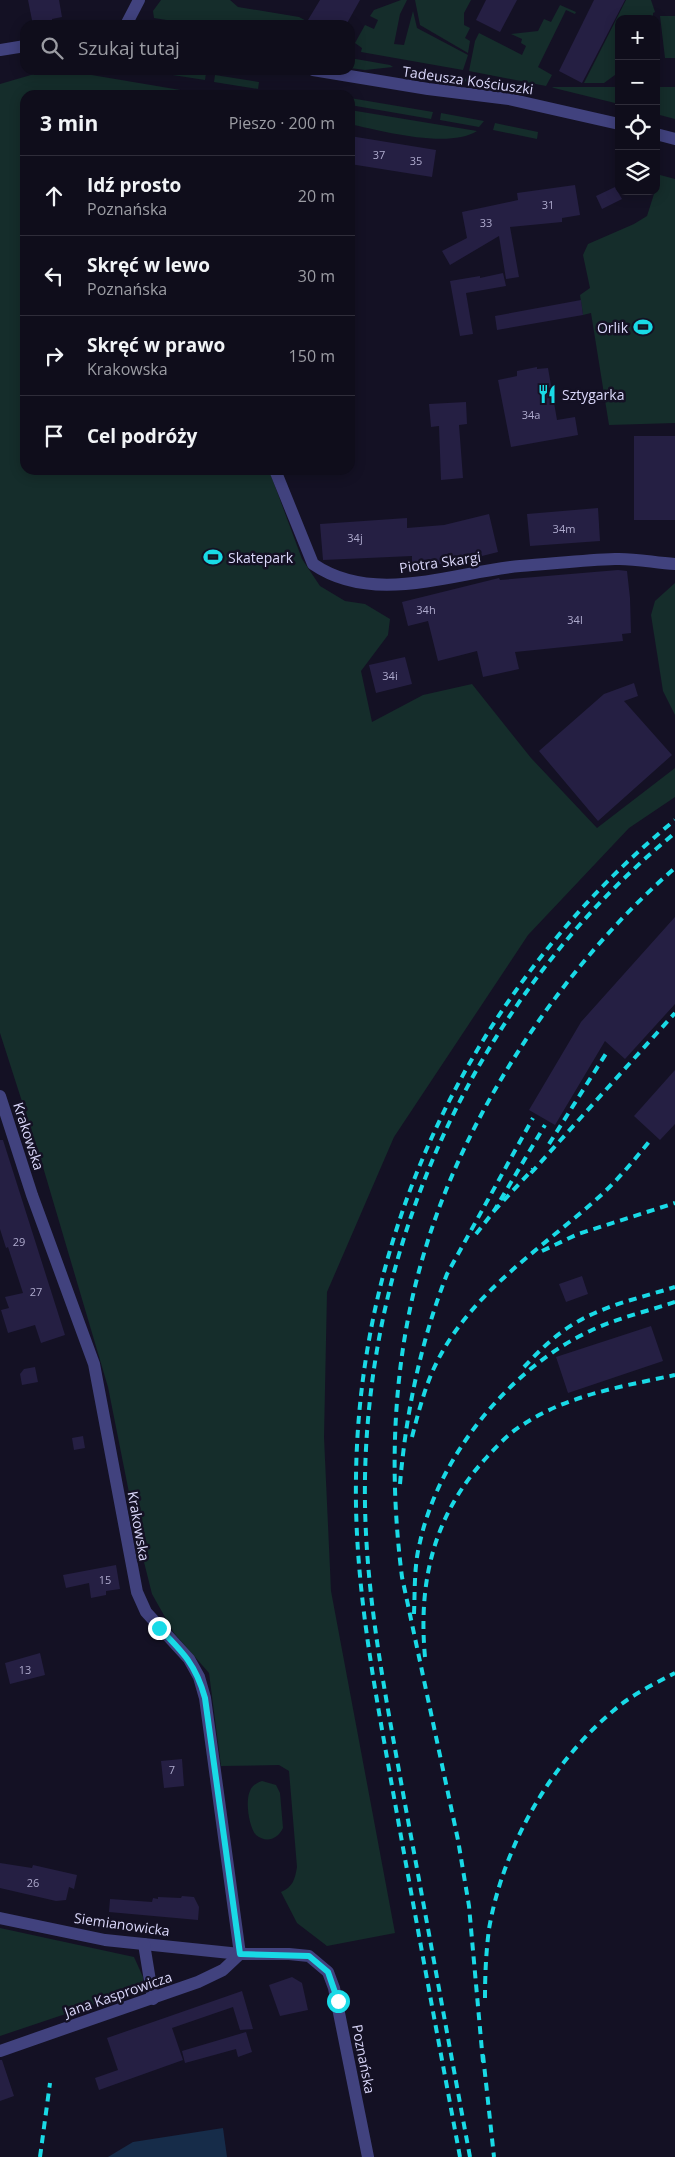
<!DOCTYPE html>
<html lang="pl">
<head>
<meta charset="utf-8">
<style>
  body { margin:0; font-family:"Open Sans",sans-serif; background:#181624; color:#f1f3f6 }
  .controls { position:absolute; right:15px; top:15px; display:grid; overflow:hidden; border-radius:10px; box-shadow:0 2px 12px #0003 }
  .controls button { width:45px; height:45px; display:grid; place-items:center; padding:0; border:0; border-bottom:1px solid #2f2d3a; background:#0f0d1b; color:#f1f3f6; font:25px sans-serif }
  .stop { position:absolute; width:15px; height:15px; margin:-11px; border:4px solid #19dae6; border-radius:50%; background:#fff }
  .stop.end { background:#19dae6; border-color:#fff; box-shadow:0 1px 5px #0008 }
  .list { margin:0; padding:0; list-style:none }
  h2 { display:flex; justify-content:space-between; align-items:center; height:65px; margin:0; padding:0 20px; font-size:21px }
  h2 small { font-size:16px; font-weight:400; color:#9b9ca3 }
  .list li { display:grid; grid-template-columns:32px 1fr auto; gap:15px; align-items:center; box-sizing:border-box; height:80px; padding:0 20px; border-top:1px solid #2f2d3a }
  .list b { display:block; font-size:19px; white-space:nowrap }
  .list p { margin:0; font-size:16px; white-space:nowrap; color:#9b9ca3 }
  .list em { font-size:16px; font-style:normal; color:#9b9ca3 }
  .icon { flex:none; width:28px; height:28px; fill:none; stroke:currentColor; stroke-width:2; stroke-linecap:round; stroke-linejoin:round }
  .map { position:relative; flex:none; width:675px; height:2157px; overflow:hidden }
  .search { position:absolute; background:#0f0d1b; box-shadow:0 2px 12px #0003; left:20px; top:20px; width:335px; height:55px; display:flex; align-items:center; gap:12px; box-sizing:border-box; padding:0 18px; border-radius:15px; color:#9b9ca3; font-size:19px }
  .panel { position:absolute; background:#0f0d1b; box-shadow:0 2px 12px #0003; left:20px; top:90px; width:335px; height:385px; border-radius:15px }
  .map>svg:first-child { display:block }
</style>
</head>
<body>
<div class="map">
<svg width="675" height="2157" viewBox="0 0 675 2157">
  <rect width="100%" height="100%" fill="#141124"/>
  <!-- green -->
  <g fill="#152d2b">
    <path d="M161 0H230L238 7 299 17 314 25H197L154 18 153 11Z"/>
    <path d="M401 0H407L400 14 394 44 404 45 413 11 417 28 468 55 463 70 361 52 362 48 355 43 365 25 374 29 378 20 370 16 374 10Z"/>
    <path d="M415 0H471L464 13V25L470 28 465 38 470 41 468 53 420 25Z"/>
    <path d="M626 0H651L655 12 653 13V19H619V72L604 83H584Z"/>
    <path d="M560 5 576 12 575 14 566 10 538 67 552 75 546 86 469 71 475 41 479 33 522 55 526 46 521 43 522 39 511 34 538 31 544 19 551 22Z"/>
    <path d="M660 16H675V58H665Z"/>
    <path d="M350 58 390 65 393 67 365 70 350 68Z"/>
    <path d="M48 70H62L210 95H25V470H269L302 559 320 586 345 601 365 604 390 619 388 635 361 671 372 722 423 695 472 684 531 758 597 828 675 768V797L629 828 528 935 394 1137 327 1292 324 1437 331 1591 395 1933 327 1946 297 1923 281 1892C293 1887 295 1879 297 1867L289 1771 279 1765 221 1766 209 1673 174 1633 152 1594 138 1538 108 1387 43 1167 0 1033V84Z"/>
    <path d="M164 70 206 73 205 80 166 74Z"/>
    <path d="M440 74 507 86 506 90 440 76Z"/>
    <path d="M215 75 259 82 258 89 214 82Z"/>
    <path d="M552 87H619V104L554 88Z"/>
    <path d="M656 87H675V119L656 114Z"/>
    <path d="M350 98 433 112 431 119 350 105Z"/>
    <path d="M350 110 477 131C449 149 381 131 350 124Z"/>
    <path d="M441 113 484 121 479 127 440 120Z"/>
    <path d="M495 123 538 132 537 139 493 130Z"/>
    <path d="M660 175 675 179V423L609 425 591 313 583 315 580 295 590 288 583 255 588 244 634 224 647 216Z"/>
    <path d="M675 583V715L663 691 651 615 655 601Z"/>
    <path d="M262 1781 276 1785 280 1793 283 1828C277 1840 266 1843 256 1835 249 1827 245 1801 250 1791 252 1785 257 1783 262 1781Z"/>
    <path d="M0 1928 134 1957 143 1977V1988L0 2036Z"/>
  </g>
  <!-- water -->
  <path fill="#162c49" d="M223 2128 227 2157H108L133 2142Z"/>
  <!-- building -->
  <g fill="#251f43">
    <path d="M28 0H59L62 17 52 19V23L33 25Z"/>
    <path d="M320 0H360L346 25H305Z"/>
    <path d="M486 0H517L500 32 476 20Z"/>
    <path d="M594 0H625L582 83 559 71Z"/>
    <path d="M350 136 436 150 432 177 350 164Z"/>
    <path d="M575 185 580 215 562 218V222L510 227 519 277 506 279 499 236 450 265 442 251 467 238 462 212 518 200 517 193Z"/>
    <path d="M615 187 622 199 602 209 596 196Z"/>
    <path d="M503 273 506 286 466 293 473 334 460 336 450 281 480 276V278Z"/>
    <path d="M581 300 583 315 497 330 495 316Z"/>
    <path d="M537 367V369L548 368 557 420 575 417 578 435 511 447 498 380 517 376V371Z"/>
    <path d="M466 402 467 424 459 425 463 478 441 480 439 426 431 427 429 404Z"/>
    <rect x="634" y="436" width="41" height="84"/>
    <path d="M598 508 600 541 530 546 527 514Z"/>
    <path d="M489 514 498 552 454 563 412 566V556L323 560 320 524 407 518V528L444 525Z"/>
    <path d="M618 570 627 571 630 598 631 633 622 634 623 641 515 652 519 669 483 677 477 651 438 661 428 621 408 626 402 602 499 578 500 580Z"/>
    <path d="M405 657 412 684 376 693 369 665Z"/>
    <path d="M634 683 638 696 624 701 672 755 598 821 539 751 604 694Z"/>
    <path d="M675 917V1004L625 1059 605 1041 555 1125 529 1110 581 1022Z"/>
    <path d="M675 1070V1124L660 1140 634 1116Z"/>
    <path d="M0 1140H3L65 1335 41 1343 35 1325 8 1333 1 1310 9 1308 5 1297 23 1293 8 1247 6 1248 0 1229Z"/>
    <path d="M582 1276 588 1294 566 1302 559 1284Z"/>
    <path d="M651 1326 663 1361 568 1393 556 1357Z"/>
    <path d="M35 1367 38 1382 22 1385 20 1374 24 1369Z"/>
    <path d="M83 1436 85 1448 74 1450 72 1438Z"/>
    <path d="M116 1565 120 1589 106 1591V1595L91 1598 89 1583 66 1588 63 1575Z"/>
    <path d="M40 1653 45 1675 10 1684 5 1663Z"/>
    <path d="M182 1759 184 1786 164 1788 161 1761Z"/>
    <path d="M0 1863 32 1868 33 1865 77 1875 74 1889 69 1887 66 1900 56 1901 0 1888Z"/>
    <path d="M182 1896 194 1897 199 1907 198 1920 109 1912 110 1899 152 1902 153 1898 158 1899V1897L181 1898Z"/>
    <path d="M292 1977 302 1983 308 2010 280 2016 269 1985Z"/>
    <path d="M242 1991 253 2029 240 2030 233 2007 172 2028 183 2060 99 2090 95 2078 118 2070 107 2038Z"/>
    <path d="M246 2032 252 2052 238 2057 236 2049 185 2063 182 2051Z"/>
    <path d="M0 2060H2L14 2096 0 2101Z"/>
  </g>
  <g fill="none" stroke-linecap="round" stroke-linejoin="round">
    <!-- street -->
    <g stroke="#41427e" stroke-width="12">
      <path d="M126 25 139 0"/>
      <path d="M0 50 25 46"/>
      <path d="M313 70 428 89 509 99 619 124"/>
      <path d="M656 134 675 139"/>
      <path d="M275 470 313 564C374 606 454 572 520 566 551 564 583 560 615 559 635 558 655 563 675 564"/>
      <path d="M0 1096 32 1195 94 1364 137 1592 146 1612 189 1659 199 1677 205 1698 240 1954"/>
      <path d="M0 1918 105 1940 240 1954H289L309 1956 328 1972 334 1988 368 2157"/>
      <path d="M144 1944 153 1999"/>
      <path d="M0 2051 198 1982 223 1970 240 1954"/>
    </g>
    <!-- rail -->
    <g stroke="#19dae6" stroke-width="4" stroke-dasharray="8 6" stroke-linecap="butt">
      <path d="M549 1144 607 1052"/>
      <path d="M531 1173 675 1013"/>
      <path d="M494 1211 533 1169"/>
      <path d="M476 1234 494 1211 545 1125"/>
      <path d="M542 1251 578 1234 675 1203"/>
      <path d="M524 1367C539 1351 557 1333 577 1322 606 1305 643 1297 675 1287"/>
      <path d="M412 1437C418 1414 424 1390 434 1368 468 1294 540 1250 599 1197 619 1179 635 1159 652 1138"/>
      <path d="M400 1484C406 1412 421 1341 447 1274L533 1118"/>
      <path d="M414 1614C415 1590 414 1565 420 1542 439 1455 511 1367 592 1330 618 1318 648 1311 675 1302"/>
      <path d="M425 1657C418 1581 434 1514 487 1457 498 1445 510 1432 524 1424 568 1395 624 1386 675 1375"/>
      <path d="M485 1998C485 1975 486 1952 489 1929 503 1847 550 1764 613 1711 631 1695 654 1684 675 1673"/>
      <path d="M483 2055 494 2157"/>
      <path d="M483 2062 469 1906 458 1840 402 1577C388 1468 393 1355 425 1250 467 1109 565 963 675 868"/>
      <path d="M40 2157 50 2083"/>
      <path d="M460 2157C437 2033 414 1910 392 1786 374 1684 354 1581 356 1477 359 1223 479 980 675 820"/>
      <path d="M470 2157C448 2039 427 1922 405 1804 386 1697 363 1588 365 1478 369 1231 484 989 675 833"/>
    </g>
  </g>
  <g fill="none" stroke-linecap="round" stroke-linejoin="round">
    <!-- route -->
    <path stroke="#19dae6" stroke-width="6" d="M159 1628C183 1652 196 1665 205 1698L240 1954 309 1956 328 1972 338 2001"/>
  </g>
  <!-- icons -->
  <defs>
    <g id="stadium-bare" transform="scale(1.5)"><path d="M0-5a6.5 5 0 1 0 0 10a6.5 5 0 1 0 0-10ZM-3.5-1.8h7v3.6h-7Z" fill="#19dae6" stroke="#141124" stroke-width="2.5" paint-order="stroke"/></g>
    <g id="restaurant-bare" transform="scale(1.5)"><path d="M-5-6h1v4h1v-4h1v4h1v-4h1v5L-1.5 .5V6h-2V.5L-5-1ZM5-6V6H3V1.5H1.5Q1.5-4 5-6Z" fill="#19dae6" stroke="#141124" stroke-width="2.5" paint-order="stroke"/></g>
  </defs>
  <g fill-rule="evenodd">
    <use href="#stadium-bare" x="643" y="327"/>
    <use href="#restaurant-bare" x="547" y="394"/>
    <use href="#stadium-bare" x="213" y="557"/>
  </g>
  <g text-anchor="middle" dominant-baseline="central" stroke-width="5" stroke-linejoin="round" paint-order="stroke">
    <!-- number labels -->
    <g font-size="11" fill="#aeaacd">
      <text x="379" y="154">37</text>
      <text x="416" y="160">35</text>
      <text x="548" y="204">31</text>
      <text x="486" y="222">33</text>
      <text x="531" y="414">34a</text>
      <text x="564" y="528">34m</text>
      <text x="355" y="537">34j</text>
      <text x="426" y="609">34h</text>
      <text x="575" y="619">34l</text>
      <text x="390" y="675">34i</text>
      <text x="19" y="1241">29</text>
      <text x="36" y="1291">27</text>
      <text x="105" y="1579">15</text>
      <text x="25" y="1669">13</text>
      <text x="172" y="1769">7</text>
      <text x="33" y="1882">26</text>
    </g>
    <!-- street labels -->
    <g font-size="14" fill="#dbd8fb" stroke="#141124">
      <text transform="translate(468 80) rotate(8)">Tadeusza Kościuszki</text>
      <text transform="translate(440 562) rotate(-8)">Piotra Skargi</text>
      <text transform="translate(29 1136) rotate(72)">Krakowska</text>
      <text transform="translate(139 1526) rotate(80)">Krakowska</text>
      <text transform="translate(122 1924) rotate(8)">Siemianowicka</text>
      <text transform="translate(118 1994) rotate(-19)">Jana Kasprowicza</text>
      <text transform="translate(364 2059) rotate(79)">Poznańska</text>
    </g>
    <!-- poi labels -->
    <g font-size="14" fill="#dbd8fb" stroke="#141124" text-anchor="start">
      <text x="628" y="327" text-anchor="end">Orlik</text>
      <text x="562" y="394">Sztygarka</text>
      <text x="228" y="557">Skatepark</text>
    </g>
  </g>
</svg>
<div class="controls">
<button>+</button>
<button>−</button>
<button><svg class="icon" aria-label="locate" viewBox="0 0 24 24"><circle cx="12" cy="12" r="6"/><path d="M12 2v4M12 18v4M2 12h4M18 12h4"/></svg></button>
<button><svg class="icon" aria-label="layers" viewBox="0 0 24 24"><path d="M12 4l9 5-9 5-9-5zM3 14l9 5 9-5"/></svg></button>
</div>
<div class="stop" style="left:338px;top:2001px"></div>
<div class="stop end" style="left:159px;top:1628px"></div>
<div class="search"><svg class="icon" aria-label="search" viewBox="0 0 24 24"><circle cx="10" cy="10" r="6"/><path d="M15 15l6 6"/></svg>Szukaj tutaj</div>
<section class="panel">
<h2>3 min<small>Pieszo · 200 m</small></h2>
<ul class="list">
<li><svg class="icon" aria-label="ahead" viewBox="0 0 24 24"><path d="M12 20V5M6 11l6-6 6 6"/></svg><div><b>Idź prosto</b><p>Poznańska</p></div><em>20 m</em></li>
<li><svg class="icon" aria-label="left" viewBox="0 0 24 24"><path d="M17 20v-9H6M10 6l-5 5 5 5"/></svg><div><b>Skręć w lewo</b><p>Poznańska</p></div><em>30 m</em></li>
<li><svg class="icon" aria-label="right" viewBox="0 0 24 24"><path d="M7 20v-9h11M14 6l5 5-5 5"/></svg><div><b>Skręć w prawo</b><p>Krakowska</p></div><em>150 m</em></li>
<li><svg class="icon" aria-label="arrive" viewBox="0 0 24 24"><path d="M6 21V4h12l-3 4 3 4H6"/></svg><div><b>Cel podróży</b></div></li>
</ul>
</section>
</div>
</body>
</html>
